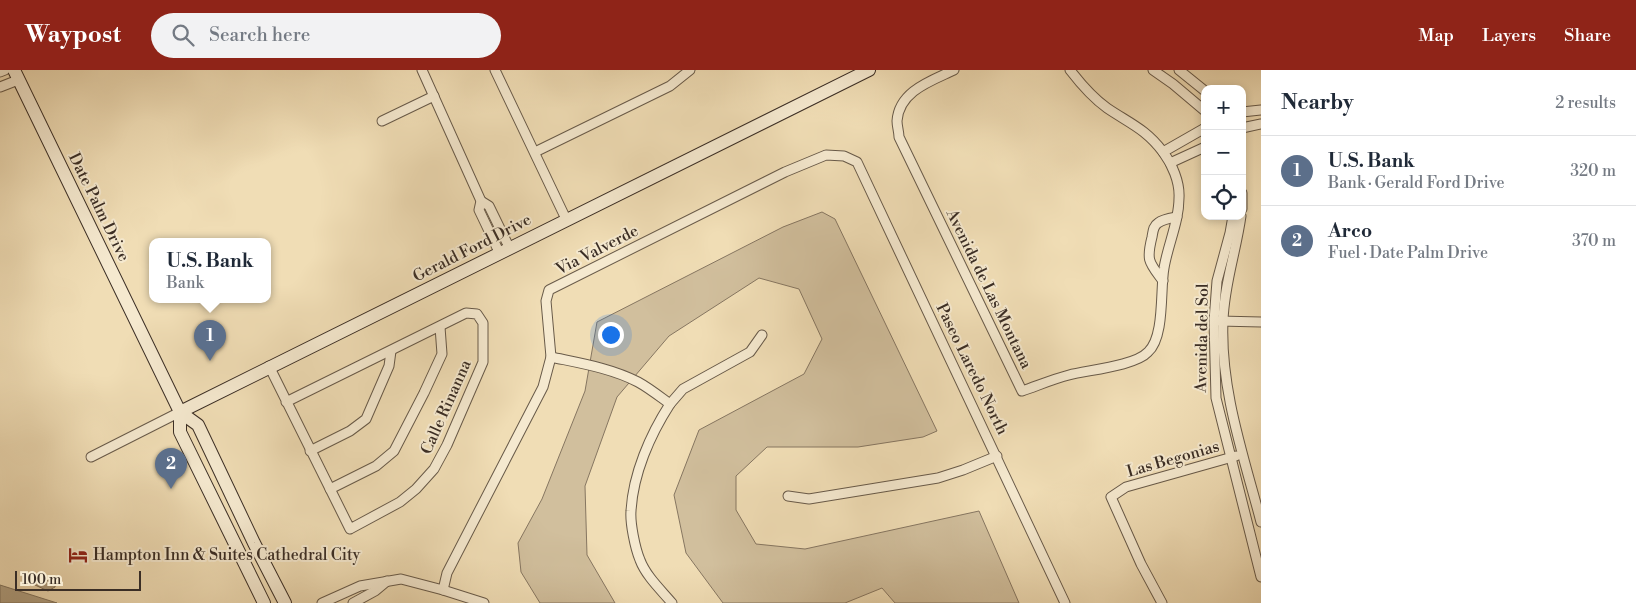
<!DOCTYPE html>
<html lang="en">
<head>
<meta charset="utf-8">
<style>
  body { margin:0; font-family:"Libre Bodoni",serif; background:#f2f2f3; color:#1f2937 }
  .controls { position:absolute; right:15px; top:15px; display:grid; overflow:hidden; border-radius:10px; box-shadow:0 2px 8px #0003 }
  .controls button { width:45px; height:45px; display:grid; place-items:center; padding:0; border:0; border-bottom:1px solid #e0e1e3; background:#fff; color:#1f2937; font:25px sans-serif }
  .scale { position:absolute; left:15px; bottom:12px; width:126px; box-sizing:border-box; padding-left:5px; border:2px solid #3b2e25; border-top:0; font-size:14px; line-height:18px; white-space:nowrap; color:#3b2e25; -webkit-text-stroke:4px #f5e9cf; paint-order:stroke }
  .you { position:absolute; left:610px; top:264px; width:18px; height:18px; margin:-12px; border:4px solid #fff; border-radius:50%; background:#1a73e8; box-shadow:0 0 0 8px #1a73e833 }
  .badge { display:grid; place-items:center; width:32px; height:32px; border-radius:50%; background:#8f2418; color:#fff; font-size:16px; font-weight:700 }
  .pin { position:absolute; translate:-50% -41px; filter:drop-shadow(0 1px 2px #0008) }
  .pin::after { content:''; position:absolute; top:26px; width:18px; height:15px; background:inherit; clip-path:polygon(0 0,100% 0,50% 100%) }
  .popup { position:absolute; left:149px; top:168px; width:122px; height:65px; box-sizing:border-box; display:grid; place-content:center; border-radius:10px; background:#fff; filter:drop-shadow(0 1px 4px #0005); font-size:16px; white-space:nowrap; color:#747a83 }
  .popup b { font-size:19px; color:#1f2937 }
  .popup::after { content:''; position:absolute; left:50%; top:100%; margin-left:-10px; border:10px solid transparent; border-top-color:#fff }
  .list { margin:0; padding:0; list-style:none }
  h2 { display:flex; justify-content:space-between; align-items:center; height:65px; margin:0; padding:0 20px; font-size:21px }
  h2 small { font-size:16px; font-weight:400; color:#747a83 }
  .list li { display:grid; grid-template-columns:32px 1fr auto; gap:15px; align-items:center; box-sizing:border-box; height:70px; padding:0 20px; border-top:1px solid #e0e1e3 }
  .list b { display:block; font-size:19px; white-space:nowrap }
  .list p { margin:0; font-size:16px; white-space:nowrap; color:#747a83 }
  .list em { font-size:16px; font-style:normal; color:#747a83 }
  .icon { flex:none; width:28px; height:28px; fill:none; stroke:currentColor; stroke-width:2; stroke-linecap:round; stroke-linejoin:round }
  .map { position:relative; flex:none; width:1261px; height:533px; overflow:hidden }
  header { display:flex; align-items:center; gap:30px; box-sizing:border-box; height:70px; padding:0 25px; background:#8f2418; color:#fff }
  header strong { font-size:24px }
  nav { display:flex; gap:28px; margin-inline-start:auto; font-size:18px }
  .search { width:350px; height:45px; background:#f2f2f3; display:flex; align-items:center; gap:12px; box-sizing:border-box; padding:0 18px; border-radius:28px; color:#747a83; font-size:19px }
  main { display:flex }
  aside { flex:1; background:#fff }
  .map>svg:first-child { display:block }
</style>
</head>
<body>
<header>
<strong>Waypost</strong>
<div class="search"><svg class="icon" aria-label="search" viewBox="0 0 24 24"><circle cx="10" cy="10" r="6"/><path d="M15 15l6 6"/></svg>Search here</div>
<nav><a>Map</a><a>Layers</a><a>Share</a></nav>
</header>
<main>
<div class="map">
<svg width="1261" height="533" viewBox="0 0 1261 533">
  <rect width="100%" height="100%" fill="#f0ddb5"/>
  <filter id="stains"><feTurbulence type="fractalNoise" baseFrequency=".004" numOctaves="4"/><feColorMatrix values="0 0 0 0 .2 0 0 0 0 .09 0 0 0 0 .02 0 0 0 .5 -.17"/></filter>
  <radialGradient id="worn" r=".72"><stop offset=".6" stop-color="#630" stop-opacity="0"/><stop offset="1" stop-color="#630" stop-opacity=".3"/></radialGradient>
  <!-- green -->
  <path fill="#d1bf9d" stroke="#867661" d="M822 142 835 149 937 361 923 367 858 377H767L736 406V440L756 474 805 479 979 441 1019 533H895L882 518 845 533H723L686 483 674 425 699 360 804 304 822 269 799 219 759 208 669 266 617 327 585 416 587 485 615 533H540L521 502 518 473 542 429 585 321 597 252 783 157Z"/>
  <!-- water -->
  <g fill="#b2a284" stroke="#82745e">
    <path d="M41 505 47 511 52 507 56 512 55 517 48 521 35 515V508Z"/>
    <path d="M0 515 57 533H0Z"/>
  </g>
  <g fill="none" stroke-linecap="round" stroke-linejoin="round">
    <!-- street casing -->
    <g stroke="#685a49" stroke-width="11">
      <g id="street">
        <path d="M422 0 481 131 479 140 499 182"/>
        <path d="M495 0 566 149"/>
        <path d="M954 0C931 11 899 21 897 51 897 56 899 62 899 67L1022 321C1037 316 1053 309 1069 305 1088 300 1135 296 1148 282 1165 267 1160 219 1164 198 1168 174 1179 152 1179 128 1180 112 1172 94 1163 82 1146 59 1129 53 1107 38 1093 28 1080 13 1070 0"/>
        <path d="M1153 0 1173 14 1205 41"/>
        <path d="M1179 0 1205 21"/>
        <path d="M0 2 5 0"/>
        <path d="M0 17 18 10"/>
        <path d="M1242 42 1261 40"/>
        <path d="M382 51 434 26"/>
        <path d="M1242 58 1261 54"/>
        <path d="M535 82 670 16 690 0"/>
        <path d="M1163 82 1205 58"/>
        <path d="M1170 93 1205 77"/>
        <path d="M1242 123V139"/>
        <path d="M481 131 489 136 509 177"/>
        <path d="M1233 146 1230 163 1217 211 1214 251 1216 328 1261 507"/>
        <path d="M1241 146C1236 182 1224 215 1223 251 1220 319 1244 387 1261 452"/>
        <path d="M1163 211C1149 192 1146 191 1152 167 1153 162 1153 156 1158 153 1163 149 1171 148 1177 147"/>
        <path d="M1219 251 1261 252"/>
        <path d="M551 287C579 293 611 298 638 312 649 318 659 326 670 334 650 365 633 404 631 441 630 453 635 478 640 490 646 506 661 520 672 533"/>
        <path d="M269 296 350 459 400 432 416 419 434 399 447 375 483 292V253L477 244 466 243 286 332"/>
        <path d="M670 334 683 319 750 282 762 265"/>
        <path d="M310 381 350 361 366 349 389 296 391 281"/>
        <path d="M91 387 180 342"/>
        <path d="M330 419 376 396 394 381 424 323 442 284 440 257"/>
        <path d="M788 426 809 429 938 408 963 400 997 386"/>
        <path d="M443 520 447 503 543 317 551 287 546 231 549 220 785 102 826 85 844 86 857 92 1065 533"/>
        <path d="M322 533 360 516 401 509 443 520 484 533"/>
        <path d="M353 533 375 521 387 511"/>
        <path d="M1162 533 1141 494 1111 427 1126 417 1236 386"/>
      </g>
    </g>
    <!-- secondary casing -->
    <g stroke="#3b2e25" stroke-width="14">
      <g id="secondary">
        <path d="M14 0 180 342 198 355 254 473 285 533"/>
        <path d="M180 342 869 0"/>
        <path d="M180 342V362L264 533"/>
      </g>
    </g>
    <!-- street -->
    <use href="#street" stroke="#f5e9cf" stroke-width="9"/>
    <!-- secondary -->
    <use href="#secondary" stroke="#f5e9cf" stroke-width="12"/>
  </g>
  <!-- icons -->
  <defs>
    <g id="hotel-bare" transform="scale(1.5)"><path d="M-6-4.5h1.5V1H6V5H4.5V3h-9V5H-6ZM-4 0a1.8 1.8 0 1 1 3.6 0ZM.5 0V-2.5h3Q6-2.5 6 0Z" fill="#8f2418" stroke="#f5e9cf" stroke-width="2.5" paint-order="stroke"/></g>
  </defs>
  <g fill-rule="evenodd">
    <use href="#hotel-bare" x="78" y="485"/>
  </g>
  <g text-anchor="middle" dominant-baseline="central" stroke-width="4" stroke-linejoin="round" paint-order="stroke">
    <!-- street labels -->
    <g font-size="16" fill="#3b2e25" stroke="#f5e9cf">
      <text transform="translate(99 137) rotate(64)">Date Palm Drive</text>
      <text transform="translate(472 178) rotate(-27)">Gerald Ford Drive</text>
      <text transform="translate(597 180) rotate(-27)">Via Valverde</text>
      <text transform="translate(989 219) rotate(64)">Avenida de Las Montana</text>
      <text transform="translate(1202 268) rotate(-89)">Avenida del Sol</text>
      <text transform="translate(972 299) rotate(64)">Paseo Laredo North</text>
      <text transform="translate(446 337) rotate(-66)">Calle Rinanna</text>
      <text transform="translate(1173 389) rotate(-16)">Las Begonias</text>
    </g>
    <!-- poi labels -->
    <g font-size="16" fill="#3b2e25" stroke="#f5e9cf" text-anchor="start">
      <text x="93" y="485">Hampton Inn &amp; Suites Cathedral City</text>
    </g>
  </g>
  <rect width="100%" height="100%" filter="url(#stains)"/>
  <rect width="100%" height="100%" fill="url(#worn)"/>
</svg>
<div class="controls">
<button>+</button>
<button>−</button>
<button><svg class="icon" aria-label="locate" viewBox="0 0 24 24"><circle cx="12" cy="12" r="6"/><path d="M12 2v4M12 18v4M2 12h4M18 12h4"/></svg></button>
</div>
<div class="scale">100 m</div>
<div class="you"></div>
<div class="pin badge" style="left:210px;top:291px;background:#5c6f8a">1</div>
<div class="popup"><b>U.S. Bank</b>Bank</div>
<div class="pin badge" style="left:171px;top:419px;background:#5c6f8a">2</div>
</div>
<aside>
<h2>Nearby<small>2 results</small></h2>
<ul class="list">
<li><span class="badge" style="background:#5c6f8a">1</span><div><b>U.S. Bank</b><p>Bank · Gerald Ford Drive</p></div><em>320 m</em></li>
<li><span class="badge" style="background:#5c6f8a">2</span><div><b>Arco</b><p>Fuel · Date Palm Drive</p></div><em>370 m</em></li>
</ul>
</aside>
</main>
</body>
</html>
